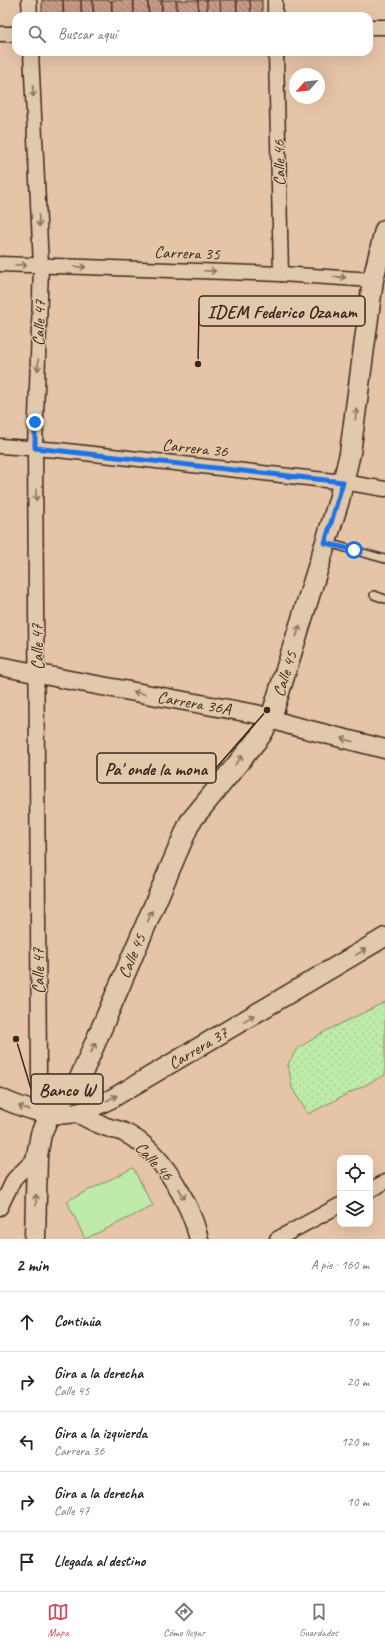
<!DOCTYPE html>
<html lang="es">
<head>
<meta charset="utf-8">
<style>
  body { margin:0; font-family:Caveat,sans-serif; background:#f6f6f6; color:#222 }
  .controls { position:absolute; right:12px; bottom:12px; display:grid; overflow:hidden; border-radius:8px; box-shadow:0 4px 16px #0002 }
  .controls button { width:36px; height:36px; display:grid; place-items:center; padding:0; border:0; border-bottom:1px solid #e0e0e0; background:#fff; color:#222; font:20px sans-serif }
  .compass { position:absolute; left:289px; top:68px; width:36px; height:36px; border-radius:50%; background:#fff; box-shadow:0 4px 16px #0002; rotate:243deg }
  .stop { position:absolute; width:12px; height:12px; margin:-9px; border:3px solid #1a73e8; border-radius:50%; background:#fff }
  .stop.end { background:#1a73e8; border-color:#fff; box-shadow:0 1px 4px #0008 }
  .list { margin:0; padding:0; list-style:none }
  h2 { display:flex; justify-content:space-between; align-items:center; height:52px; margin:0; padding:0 16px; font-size:17px }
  h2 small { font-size:13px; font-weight:400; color:#767676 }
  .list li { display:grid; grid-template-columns:26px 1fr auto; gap:12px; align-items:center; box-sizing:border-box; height:60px; padding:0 16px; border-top:1px solid #e0e0e0 }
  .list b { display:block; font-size:15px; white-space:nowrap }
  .list p { margin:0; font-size:13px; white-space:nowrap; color:#767676 }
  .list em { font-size:13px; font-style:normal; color:#767676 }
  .icon { flex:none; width:22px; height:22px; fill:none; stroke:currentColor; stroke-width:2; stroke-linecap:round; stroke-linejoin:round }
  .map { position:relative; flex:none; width:385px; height:1239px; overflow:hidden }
  .search { position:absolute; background:#fff; box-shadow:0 4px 16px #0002; left:12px; right:12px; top:12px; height:44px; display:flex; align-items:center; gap:10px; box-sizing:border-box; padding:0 14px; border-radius:12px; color:#767676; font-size:15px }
  .sheet { height:352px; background:#fff }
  nav { display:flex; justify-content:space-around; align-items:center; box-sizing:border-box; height:56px; border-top:1px solid #e0e0e0; background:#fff; font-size:11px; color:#767676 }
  nav a { display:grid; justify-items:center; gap:2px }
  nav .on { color:#d1495b }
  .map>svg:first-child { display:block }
</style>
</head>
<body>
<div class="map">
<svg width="385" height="1239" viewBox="0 0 385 1239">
  <defs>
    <pattern id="park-dots" width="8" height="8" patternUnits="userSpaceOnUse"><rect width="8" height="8" fill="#beeba9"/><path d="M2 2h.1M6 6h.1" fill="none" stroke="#a4ca91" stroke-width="1.8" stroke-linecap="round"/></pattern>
    <pattern id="building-back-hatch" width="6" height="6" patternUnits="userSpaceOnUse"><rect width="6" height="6" fill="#ca9c88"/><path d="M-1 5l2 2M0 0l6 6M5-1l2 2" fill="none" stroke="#a57f6f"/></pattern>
  </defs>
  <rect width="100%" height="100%" fill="#e6c4a8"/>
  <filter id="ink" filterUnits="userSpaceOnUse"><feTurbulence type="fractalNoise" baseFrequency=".025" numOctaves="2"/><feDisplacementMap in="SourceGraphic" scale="8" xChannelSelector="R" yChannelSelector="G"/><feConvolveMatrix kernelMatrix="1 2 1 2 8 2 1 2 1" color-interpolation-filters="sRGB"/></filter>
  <g filter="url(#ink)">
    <!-- grass -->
    <path fill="#beeba9" stroke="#7c8a64" d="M133 1168 153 1206 85 1239 67 1201Z"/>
    <!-- park -->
    <path fill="url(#park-dots)" stroke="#7c8a64" d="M385 1002V1075L308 1114 292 1088 288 1064 297 1049 324 1032Z"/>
    <!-- building -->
    <g fill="url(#building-back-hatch)" stroke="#3b2a1e">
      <rect x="42" y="0" width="21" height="16"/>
      <path d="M63 0H81V16H64Z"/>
      <path d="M81 0H93V16H82Z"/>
      <path d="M93 0H111L112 16H94Z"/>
      <path d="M112 0H133L134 16H112Z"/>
      <rect x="134" y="0" width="14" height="15"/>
      <path d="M148 0H161L162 16H149Z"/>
      <rect x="162" y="0" width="14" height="16"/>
      <path d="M177 0H198L199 16H177Z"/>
      <path d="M198 0H207V16H199Z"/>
      <path d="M207 0H220L221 16H207Z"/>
      <path d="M220 0H236L237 16H221Z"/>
      <path d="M237 0H250L251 16H237Z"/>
      <path d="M250 0H262V16H251Z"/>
    </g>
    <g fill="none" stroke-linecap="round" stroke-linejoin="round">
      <!-- service casing -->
      <g stroke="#3b2a1e" stroke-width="10">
        <g id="service">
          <path d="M328 543 385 559"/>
          <path d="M374 595 385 599"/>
        </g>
      </g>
      <!-- minor casing -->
      <g stroke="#3b2a1e" stroke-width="17">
        <g id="minor">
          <path d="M29 0 30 16"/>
          <path d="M275 0V16"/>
          <path d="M369 27H385"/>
          <path d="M0 34H16"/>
          <path d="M31 52 41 266 35 448 39 1076 49 1115"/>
          <path d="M276 52 281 274"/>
          <path d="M0 264 281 274 373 280"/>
          <path d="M0 446 58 450 343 482 385 489"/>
          <path d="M370 1190 385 1182"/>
          <path d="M0 1208 14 1179 37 1156"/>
          <path d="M277 1239 340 1205"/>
        </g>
      </g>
      <!-- tertiary casing -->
      <g stroke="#3b2a1e" stroke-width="21">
        <g id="tertiary">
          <path d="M0 666 69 680 256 714 290 725 385 749"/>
          <path d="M0 1098C25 1109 48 1118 76 1113 87 1111 100 1104 111 1099L385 937"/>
          <path d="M77 1113C85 1117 93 1122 102 1125 109 1129 118 1129 125 1133 161 1150 190 1202 199 1239"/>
        </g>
      </g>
      <!-- secondary casing -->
      <g stroke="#3b2a1e" stroke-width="23">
        <path id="secondary" d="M35 1239 37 1156 41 1134 49 1115 80 1078 190 822 261 735 271 718 339 500 350 453 373 280 385 230"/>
      </g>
      <!-- service -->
      <use href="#service" stroke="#e3c9ab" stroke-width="7"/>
      <!-- minor -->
      <use href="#minor" stroke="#e3c9ab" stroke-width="14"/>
      <!-- tertiary -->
      <use href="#tertiary" stroke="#e3c9ab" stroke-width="18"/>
      <!-- secondary -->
      <use href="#secondary" stroke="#e3c9ab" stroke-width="20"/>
    </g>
    <!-- one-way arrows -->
    <defs><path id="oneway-shaft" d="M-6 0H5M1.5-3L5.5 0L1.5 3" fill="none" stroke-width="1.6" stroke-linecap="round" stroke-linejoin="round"/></defs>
    <g stroke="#87725d">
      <use href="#oneway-shaft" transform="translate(33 91) rotate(87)"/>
      <use href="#oneway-shaft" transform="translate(39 221) rotate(87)"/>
      <use href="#oneway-shaft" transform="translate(21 265) rotate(3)"/>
      <use href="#oneway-shaft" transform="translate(80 267) rotate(2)"/>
      <use href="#oneway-shaft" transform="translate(210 271) rotate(2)"/>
      <use href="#oneway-shaft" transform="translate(340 277) rotate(4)"/>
      <use href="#oneway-shaft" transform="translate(38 365) rotate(92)"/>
      <use href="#oneway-shaft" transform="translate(356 414) rotate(-83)"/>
      <use href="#oneway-shaft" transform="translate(36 495) rotate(90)"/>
      <use href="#oneway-shaft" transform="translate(298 631) rotate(-73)"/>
      <use href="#oneway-shaft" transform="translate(139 693) rotate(-170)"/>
      <use href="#oneway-shaft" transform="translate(347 740) rotate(-165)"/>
      <use href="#oneway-shaft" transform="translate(239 760) rotate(-50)"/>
      <use href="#oneway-shaft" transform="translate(150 916) rotate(-67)"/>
      <use href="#oneway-shaft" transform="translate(361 952) rotate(-31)"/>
      <use href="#oneway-shaft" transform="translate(249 1018) rotate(-31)"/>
      <use href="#oneway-shaft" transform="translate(93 1048) rotate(-67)"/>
      <use href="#oneway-shaft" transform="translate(112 1098) rotate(-28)"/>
      <use href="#oneway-shaft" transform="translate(24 1108) rotate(-160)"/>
      <use href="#oneway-shaft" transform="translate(182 1194) rotate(61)"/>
      <use href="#oneway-shaft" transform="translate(36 1200) rotate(-89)"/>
    </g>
  </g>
  <g fill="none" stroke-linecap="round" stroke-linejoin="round" filter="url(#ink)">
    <!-- route -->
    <path stroke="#1a73e8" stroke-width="5" d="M35 422V448L343 482 325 543 354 550"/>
  </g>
  <g text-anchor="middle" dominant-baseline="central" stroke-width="3" stroke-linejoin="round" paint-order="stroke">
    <!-- street labels -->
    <g font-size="17" fill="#3b2a1e" stroke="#e3c9ab">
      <text transform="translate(279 163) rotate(-91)">Calle 46</text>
      <text transform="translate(187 253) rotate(2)">Carrera 35</text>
      <text transform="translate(39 323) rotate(-88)">Calle 47</text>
      <text transform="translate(195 448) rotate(6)">Carrera 36</text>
      <text transform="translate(37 647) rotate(-90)">Calle 47</text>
      <text transform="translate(285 674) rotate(-73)">Calle 45</text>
      <text transform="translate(194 703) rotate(10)">Carrera 36A</text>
      <text transform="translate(132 956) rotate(-67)">Calle 45</text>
      <text transform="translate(38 971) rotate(-90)">Calle 47</text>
      <text transform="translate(198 1048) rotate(-31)">Carrera 37</text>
      <text transform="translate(154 1161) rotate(47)">Calle 46</text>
    </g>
  </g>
  <!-- callouts -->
  <path fill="none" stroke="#3b2a1e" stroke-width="1.5" d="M198 364L199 311M267 710L216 768M16 1039L31 1089"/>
  <g fill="#3b2a1e" stroke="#e3c9ab" stroke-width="1.5">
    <circle cx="198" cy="364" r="4"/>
    <circle cx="267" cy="710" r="4"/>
    <circle cx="16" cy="1039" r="4"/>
  </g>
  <g fill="#e3c9ab" stroke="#3b2a1e" stroke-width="1.5">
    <rect x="199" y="296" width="166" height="30" rx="4"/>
    <rect x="97" y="753" width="119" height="30" rx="4"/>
    <rect x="31" y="1074" width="72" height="30" rx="4"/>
  </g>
  <g font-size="18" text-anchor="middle" font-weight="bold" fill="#3b2a1e">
    <text x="282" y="318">IDEM Federico Ozanam</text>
    <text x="156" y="775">Pa' onde la mona</text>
    <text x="67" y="1096">Banco W</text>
  </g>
</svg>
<div class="controls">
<button><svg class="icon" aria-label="locate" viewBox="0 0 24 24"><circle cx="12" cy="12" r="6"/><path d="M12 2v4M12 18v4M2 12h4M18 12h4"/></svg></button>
<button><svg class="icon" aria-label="layers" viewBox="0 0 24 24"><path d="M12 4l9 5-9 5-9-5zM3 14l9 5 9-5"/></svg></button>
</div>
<svg class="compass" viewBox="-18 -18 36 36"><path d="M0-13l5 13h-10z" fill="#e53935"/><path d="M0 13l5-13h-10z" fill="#767676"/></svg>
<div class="stop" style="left:354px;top:550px"></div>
<div class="stop end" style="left:35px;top:422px"></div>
<div class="search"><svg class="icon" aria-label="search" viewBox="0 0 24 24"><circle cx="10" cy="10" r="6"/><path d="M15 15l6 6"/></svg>Buscar aquí</div>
</div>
<section class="sheet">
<h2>2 min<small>A pie · 160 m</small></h2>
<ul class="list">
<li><svg class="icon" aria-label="ahead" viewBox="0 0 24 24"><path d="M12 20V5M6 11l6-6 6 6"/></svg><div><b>Continúa</b></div><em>10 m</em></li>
<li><svg class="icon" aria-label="right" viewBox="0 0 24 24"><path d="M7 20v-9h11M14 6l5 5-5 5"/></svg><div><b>Gira a la derecha</b><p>Calle 45</p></div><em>20 m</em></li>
<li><svg class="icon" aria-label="left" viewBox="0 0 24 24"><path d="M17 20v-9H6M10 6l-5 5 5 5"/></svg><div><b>Gira a la izquierda</b><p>Carrera 36</p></div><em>120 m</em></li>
<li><svg class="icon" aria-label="right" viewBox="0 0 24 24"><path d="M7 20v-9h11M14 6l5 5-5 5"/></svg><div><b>Gira a la derecha</b><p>Calle 47</p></div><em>10 m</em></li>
<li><svg class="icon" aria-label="arrive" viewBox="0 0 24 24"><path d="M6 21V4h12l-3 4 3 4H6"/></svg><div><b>Llegada al destino</b></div></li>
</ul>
</section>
<nav>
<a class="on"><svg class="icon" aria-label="map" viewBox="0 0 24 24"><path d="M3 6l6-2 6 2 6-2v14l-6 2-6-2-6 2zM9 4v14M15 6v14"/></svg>Mapa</a>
<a><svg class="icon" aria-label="directions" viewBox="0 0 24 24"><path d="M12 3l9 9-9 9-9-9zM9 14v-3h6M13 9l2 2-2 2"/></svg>Cómo llegar</a>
<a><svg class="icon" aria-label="saved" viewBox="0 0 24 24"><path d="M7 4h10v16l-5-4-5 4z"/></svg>Guardados</a>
</nav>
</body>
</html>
